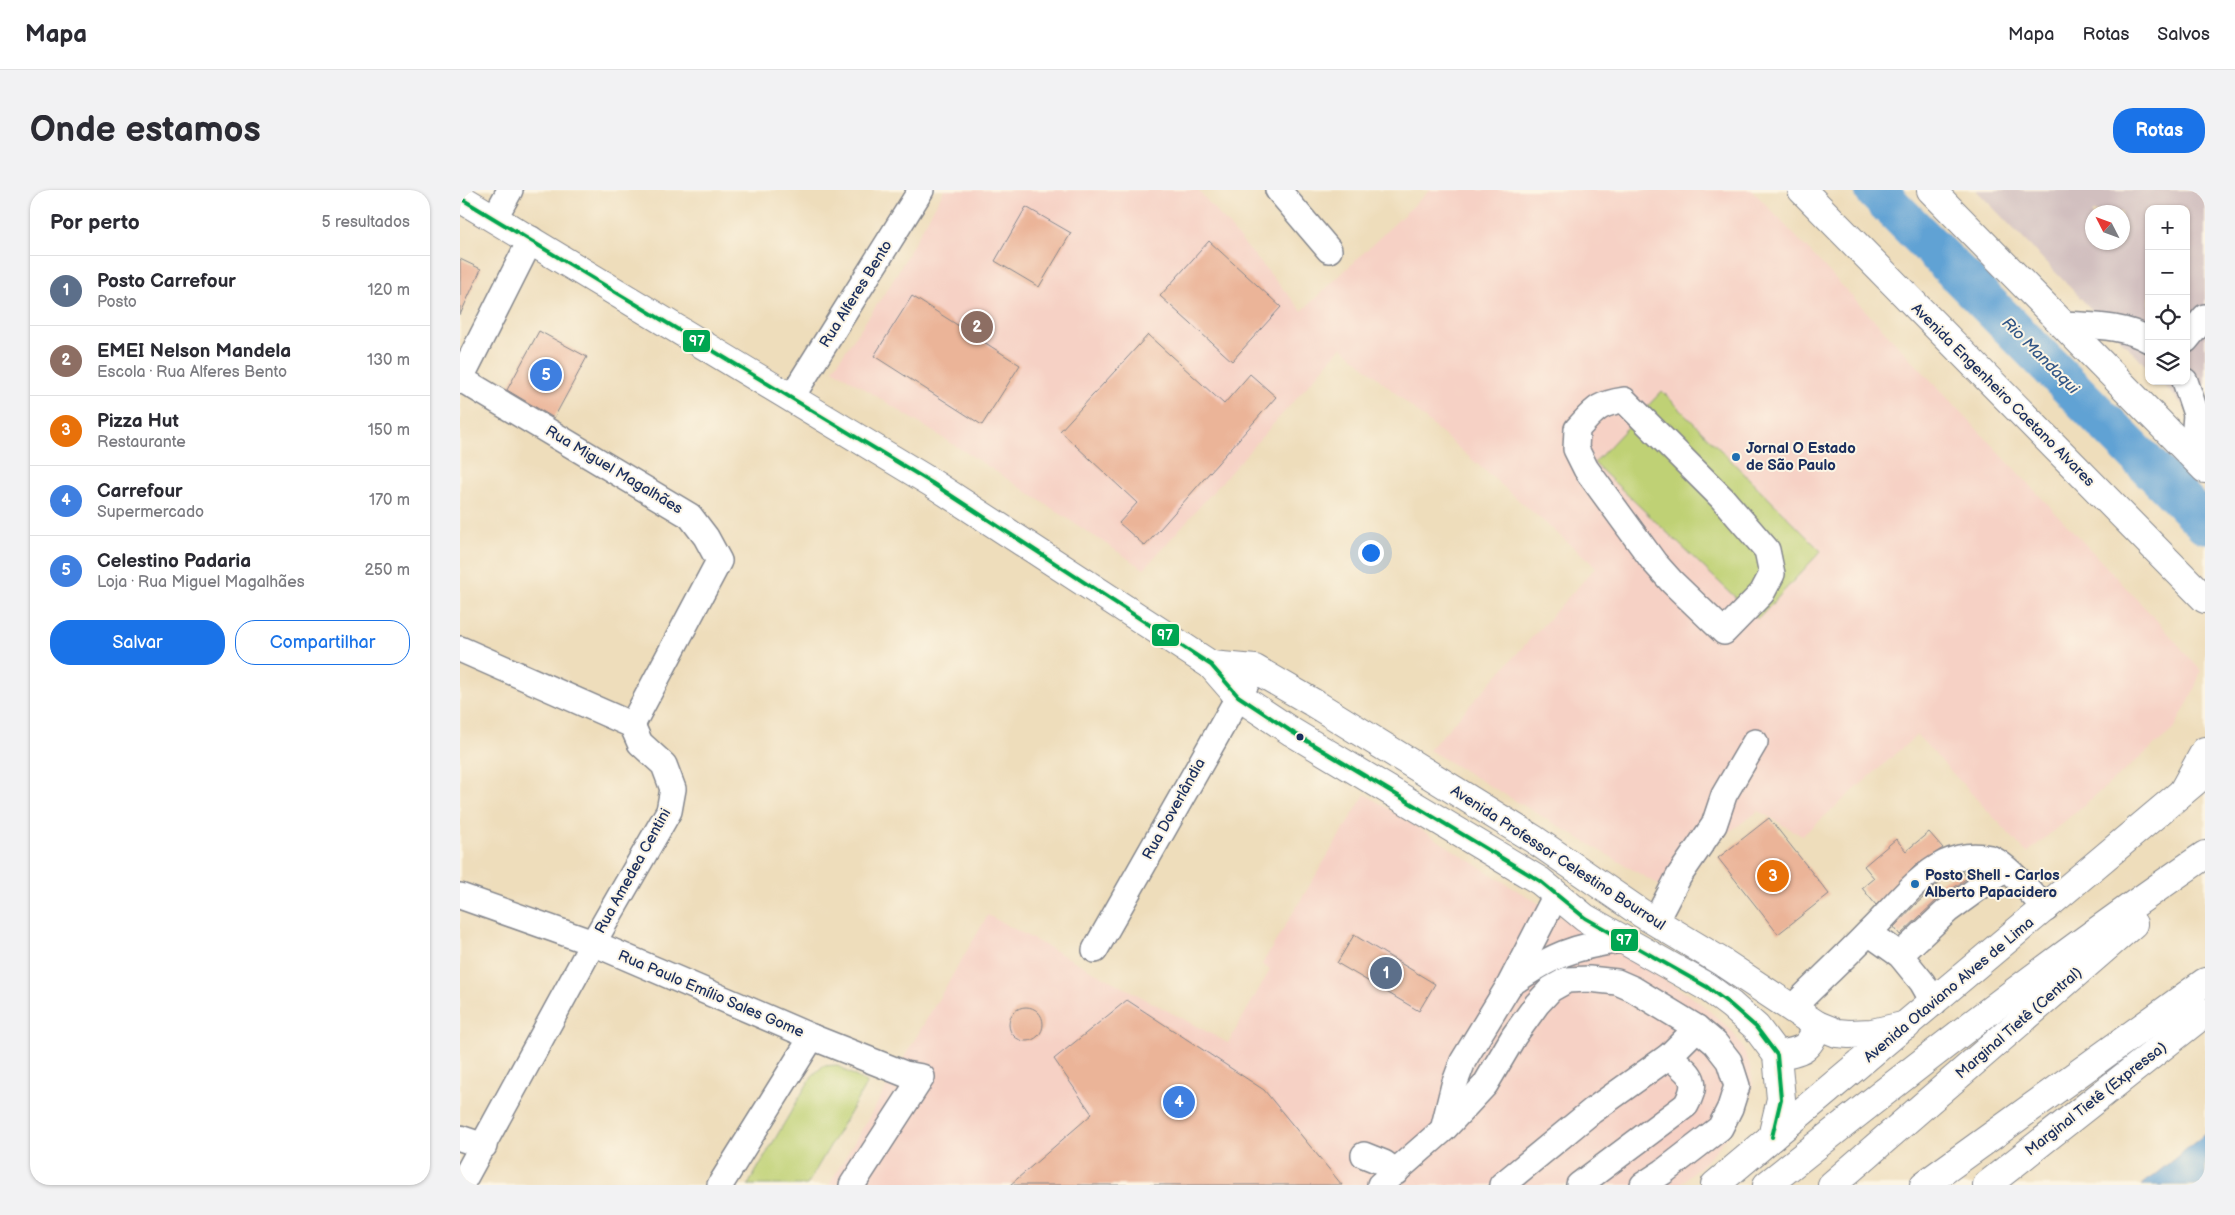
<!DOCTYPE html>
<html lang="pt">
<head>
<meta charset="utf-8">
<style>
  body { margin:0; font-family:"Balsamiq Sans",sans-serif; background:#f2f2f3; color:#2b2b33 }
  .controls { position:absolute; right:15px; top:15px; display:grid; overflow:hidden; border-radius:10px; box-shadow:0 1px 4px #0004 }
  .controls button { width:45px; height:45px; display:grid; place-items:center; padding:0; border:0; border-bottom:1px solid #e1e1e2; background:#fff; color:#2b2b33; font:25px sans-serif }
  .compass { position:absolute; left:1625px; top:15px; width:45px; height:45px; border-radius:50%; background:#fff; box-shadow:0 1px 4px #0004; rotate:312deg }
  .you { position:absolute; left:910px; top:362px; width:18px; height:18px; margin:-12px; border:4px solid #fff; border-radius:50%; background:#1a73e8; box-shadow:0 0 0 8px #1a73e833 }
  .badge { display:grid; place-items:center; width:32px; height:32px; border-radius:50%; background:#1a73e8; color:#fff; font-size:16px; font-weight:700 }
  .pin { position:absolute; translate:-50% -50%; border:2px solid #fff; box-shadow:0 1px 5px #0006 }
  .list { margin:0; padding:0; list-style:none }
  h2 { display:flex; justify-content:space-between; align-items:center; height:65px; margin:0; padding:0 20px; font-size:21px }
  h2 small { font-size:16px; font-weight:400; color:#7c7c81 }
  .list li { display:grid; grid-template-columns:32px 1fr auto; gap:15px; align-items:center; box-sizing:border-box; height:70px; padding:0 20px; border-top:1px solid #e1e1e2 }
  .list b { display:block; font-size:19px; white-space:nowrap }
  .list p { margin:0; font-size:16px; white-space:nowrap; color:#7c7c81 }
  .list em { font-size:16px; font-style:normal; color:#7c7c81 }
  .actions { display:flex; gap:10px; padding:15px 20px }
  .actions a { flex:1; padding:11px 0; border:1px solid #1a73e8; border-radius:20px; text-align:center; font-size:18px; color:#1a73e8 }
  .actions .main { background:#1a73e8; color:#fff }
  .icon { flex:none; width:28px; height:28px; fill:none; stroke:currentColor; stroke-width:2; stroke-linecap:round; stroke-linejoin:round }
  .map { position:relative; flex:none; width:1745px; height:995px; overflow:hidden; border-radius:20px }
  header { display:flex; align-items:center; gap:30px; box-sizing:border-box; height:70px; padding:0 25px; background:#fff; border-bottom:1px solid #e1e1e2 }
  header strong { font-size:24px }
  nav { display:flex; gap:28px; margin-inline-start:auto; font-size:18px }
  .intro { display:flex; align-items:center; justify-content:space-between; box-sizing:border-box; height:120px; padding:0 30px }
  h1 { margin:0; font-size:35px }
  .button { padding:12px 22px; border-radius:20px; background:#1a73e8; color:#fff; font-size:18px; font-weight:700 }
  main { display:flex; gap:30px; padding:0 30px }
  aside { flex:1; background:#fff; border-radius:20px; box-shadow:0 1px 4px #0004 }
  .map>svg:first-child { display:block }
</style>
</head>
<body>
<header>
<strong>Mapa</strong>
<nav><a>Mapa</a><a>Rotas</a><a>Salvos</a></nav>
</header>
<div class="intro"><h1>Onde estamos</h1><a class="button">Rotas</a></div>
<main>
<aside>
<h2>Por perto<small>5 resultados</small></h2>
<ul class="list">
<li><span class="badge" style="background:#5c6f8a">1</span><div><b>Posto Carrefour</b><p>Posto</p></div><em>120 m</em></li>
<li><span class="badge" style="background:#8d6e63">2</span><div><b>EMEI Nelson Mandela</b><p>Escola · Rua Alferes Bento</p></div><em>130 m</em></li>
<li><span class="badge" style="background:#e8710a">3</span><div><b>Pizza Hut</b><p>Restaurante</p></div><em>150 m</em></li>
<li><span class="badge" style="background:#3f7fe0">4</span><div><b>Carrefour</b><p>Supermercado</p></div><em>170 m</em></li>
<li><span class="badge" style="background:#3f7fe0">5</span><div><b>Celestino Padaria</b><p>Loja · Rua Miguel Magalhães</p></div><em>250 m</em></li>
</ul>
<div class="actions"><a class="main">Salvar</a><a>Compartilhar</a></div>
</aside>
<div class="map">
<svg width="1745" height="995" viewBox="0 0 1745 995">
  <rect width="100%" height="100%" fill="#fcf5e5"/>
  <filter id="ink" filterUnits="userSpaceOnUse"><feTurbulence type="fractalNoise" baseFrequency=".02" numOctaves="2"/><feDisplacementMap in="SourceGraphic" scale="10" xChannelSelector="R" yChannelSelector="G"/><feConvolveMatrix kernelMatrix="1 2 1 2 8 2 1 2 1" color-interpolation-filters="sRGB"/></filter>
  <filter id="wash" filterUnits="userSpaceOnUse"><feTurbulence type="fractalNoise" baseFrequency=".0096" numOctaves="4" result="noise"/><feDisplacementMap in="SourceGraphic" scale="20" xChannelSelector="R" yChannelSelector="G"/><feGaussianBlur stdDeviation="1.12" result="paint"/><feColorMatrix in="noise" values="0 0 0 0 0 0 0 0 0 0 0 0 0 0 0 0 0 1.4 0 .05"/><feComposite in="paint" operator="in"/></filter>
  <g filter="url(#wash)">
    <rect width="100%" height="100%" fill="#edb"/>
    <!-- built -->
    <g fill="#f6d1c5">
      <path d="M484 0H738L842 121 970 0H1292L1702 436 1741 481 1732 505 1714 539 1567 663 1457 545 1342 646 1299 621 1259 649 1214 704 969 560 1136 377 882 157 684 379 526 275 373 179 431 94Z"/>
      <path d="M905 604 1053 698 1166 765 1238 811 1271 840 1281 854 1290 876 1293 895 1287 921 1251 966 1220 995H369L528 725 768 853 810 780 802 774Z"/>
    </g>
    <!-- industrial -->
    <path fill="#d1bfbf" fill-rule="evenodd" d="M1516 0H1745V238L1700 191H1726V19H1689V179ZM1632 22H1662V52H1632Z"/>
    <!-- green -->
    <g fill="#bfd174" stroke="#6d8069">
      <path d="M1202 201 1361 361 1298 429 1134 273Z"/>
      <path d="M376 875 407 893 347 995H288L352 886 363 876Z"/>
    </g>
    <!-- water -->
    <path fill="#60a2d4" stroke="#3e6899" d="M1745 944V995H1682Z"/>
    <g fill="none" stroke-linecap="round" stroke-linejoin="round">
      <!-- river -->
      <path stroke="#60a2d4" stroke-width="41" d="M1415 0 1745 333"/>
    </g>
    <g id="blocks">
      <!-- building -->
      <g fill="#ebb498">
        <path d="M566 17 611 43 579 97 535 71Z"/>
        <path d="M749 51 821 117 772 171 700 106Z"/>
        <path d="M0 69 21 79 0 125Z"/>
        <path d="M452 106 560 175 522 235 414 166Z"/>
        <path d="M79 141 127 167 94 228 47 200Z"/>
        <path d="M688 145 764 214 790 184 816 207 685 356 659 333 677 313 600 241Z"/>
        <path d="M1309 628 1369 704 1318 744 1258 668Z"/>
        <path d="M1469 642 1483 658 1455 676 1416 715 1402 698 1414 688 1404 676 1436 649 1446 661Z"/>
        <path d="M1502 682 1507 688 1477 710 1440 745 1434 737 1455 715 1482 691Z"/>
        <path d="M894 745 975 794 959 821 877 773Z"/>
        <path d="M667 810 804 900 882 995H550L632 924 594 869Z"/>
        <circle cx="566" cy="834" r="17"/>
      </g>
    </g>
  </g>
  <g filter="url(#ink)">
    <use href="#blocks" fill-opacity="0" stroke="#84868c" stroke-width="1"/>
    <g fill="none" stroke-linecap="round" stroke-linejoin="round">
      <!-- minor casing -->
      <g stroke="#84868c" stroke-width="28">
        <g id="minor">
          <path d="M818 0 869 60"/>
          <path d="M35 27 50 0"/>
          <path d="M1603 134C1632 136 1663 135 1689 150"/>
          <path d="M1726 150 1745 127"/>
          <path d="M1 189 230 326 246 347 259 371 172 535"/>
          <path d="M0 190 71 49"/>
          <path d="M1725 191 1736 224 1733 266"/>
          <path d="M331 208 461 0"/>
          <path d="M1164 210 1262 308 1307 360 1312 384 1302 403 1264 442 1212 392 1194 372 1126 279 1116 259 1117 239C1135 220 1137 214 1164 210Z"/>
          <path d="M0 459 172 535 180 553 204 575 213 599 209 621 133 753 1 995"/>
          <path d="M0 706 133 753 352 847 445 884 462 887 392 995"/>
          <path d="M1195 732 1219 686 1254 635 1264 605 1295 552"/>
          <path d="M1409 743 1440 765 1462 792 1474 813"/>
          <path d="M635 760 788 490"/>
          <path d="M1440 765 1487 721 1545 679"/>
          <path d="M1052 793C1091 766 1114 756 1162 750"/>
          <path d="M1332 818C1358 792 1384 768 1409 742 1432 720 1456 687 1485 673 1500 666 1513 664 1530 668 1544 672 1575 707 1586 719"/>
          <path d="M984 936 994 895 1003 871 1050 794 1096 705"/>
          <path d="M0 948 24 956"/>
          <path d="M904 965 924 973 936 982"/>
          <path d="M260 995 352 847"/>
          <path d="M920 995 984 939 1025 895 1054 846 1077 814 1091 799 1107 790 1129 789 1157 792 1173 799 1237 838 1255 853 1269 871 1277 896 1270 918 1260 938 1203 982 1183 995"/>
          <path d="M1042 995 1132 921 1209 866 1237 838"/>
          <path d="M1119 995 1226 915C1241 888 1229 884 1209 866"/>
        </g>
      </g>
      <!-- major casing -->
      <g stroke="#84868c" stroke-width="30">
        <g id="major">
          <path d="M1342 0 1745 409"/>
          <path d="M1471 0 1745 279"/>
          <path d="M0 8 472 293 751 475 778 506 832 542 1080 691 1125 728 1247 797 1271 815 1296 837 1317 865 1321 909 1312 947"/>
          <path d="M751 475 795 479 852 512 1075 650 1181 723 1262 772 1357 835 1377 843 1389 844 1412 843 1447 835"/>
          <path d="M1723 601 1745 561"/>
          <path d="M1317 865C1341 861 1350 860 1357 835"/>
        </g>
      </g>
      <!-- highway casing -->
      <g stroke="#84868c" stroke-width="30">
        <g id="highway">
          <path d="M1255 995 1745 583"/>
          <path d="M1307 995C1450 881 1594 768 1745 665"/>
          <path d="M1372 995 1673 734"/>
          <path d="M1464 995 1745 792"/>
          <path d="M1527 995 1745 823"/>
        </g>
      </g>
      <!-- minor -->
      <use href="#minor" stroke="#fff" stroke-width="25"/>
      <!-- major -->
      <use href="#major" stroke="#fff" stroke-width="28"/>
      <!-- highway -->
      <use href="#highway" stroke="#fff" stroke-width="28"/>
      <!-- bus-1 casing -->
      <g stroke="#fcf5e5" stroke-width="8">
        <path id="bus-1" d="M0 8 472 293 751 475 778 506 832 542 1080 691 1125 728 1247 797 1271 815 1296 837 1317 865 1321 909 1312 947"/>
      </g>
      <!-- bus-1 -->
      <use href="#bus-1" stroke="#00a651" stroke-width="4"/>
    </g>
  </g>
  <!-- markers -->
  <g fill="#1f6fb2" stroke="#fcf5e5" stroke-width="2">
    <circle cx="1276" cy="267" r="5"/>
    <circle cx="1455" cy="694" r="5"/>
  </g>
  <circle fill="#1b2f5e" stroke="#fcf5e5" stroke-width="2" cx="840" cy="547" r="4.5"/>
  <g text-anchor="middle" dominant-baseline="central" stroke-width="4" stroke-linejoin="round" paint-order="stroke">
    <!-- street labels -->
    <g font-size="15" fill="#1b2f5e" stroke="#fcf5e5">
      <text transform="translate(396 104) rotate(-58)">Rua Alferes Bento</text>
      <text transform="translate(1543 205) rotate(45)">Avenida Engenheiro Caetano Alvares</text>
      <text transform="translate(154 280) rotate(31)">Rua Miguel Magalhães</text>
      <text transform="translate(714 619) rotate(-61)">Rua Doverlândia</text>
      <text transform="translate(1098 668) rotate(33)">Avenida Professor Celestino Bourroul</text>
      <text transform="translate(173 681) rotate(-61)">Rua Amedea Centini</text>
      <text transform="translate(1489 800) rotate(-40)">Avenida Otaviano Alves de Lima</text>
      <text transform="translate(251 804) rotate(23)">Rua Paulo Emílio Sales Gome</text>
      <text transform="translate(1559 833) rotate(-41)">Marginal Tietê (Central)</text>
      <text transform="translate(1636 909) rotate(-38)">Marginal Tietê (Expressa)</text>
    </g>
    <!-- poi labels -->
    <g font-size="15" font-weight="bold" fill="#1b2f5e" stroke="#fcf5e5" text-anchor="start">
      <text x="1286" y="258">Jornal O Estado<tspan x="1286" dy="17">de São Paulo</tspan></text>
      <text x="1465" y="685">Posto Shell - Carlos<tspan x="1465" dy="17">Alberto Papacidero</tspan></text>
    </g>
    <!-- water labels -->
    <g font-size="16" font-style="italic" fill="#335787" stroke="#fcf5e5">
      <text transform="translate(1580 166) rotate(45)">Rio Mandaqui</text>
    </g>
  </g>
  <g stroke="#fcf5e5" stroke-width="2">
    <rect x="222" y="139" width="29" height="24" rx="5" fill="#00a651"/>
    <rect x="691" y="433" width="29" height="24" rx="5" fill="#00a651"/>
    <rect x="1150" y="738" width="29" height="24" rx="5" fill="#00a651"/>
  </g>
  <g font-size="14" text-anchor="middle" font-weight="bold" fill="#fff">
    <text x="237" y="156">97</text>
    <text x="705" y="450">97</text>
    <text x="1164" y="755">97</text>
  </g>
</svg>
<div class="controls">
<button>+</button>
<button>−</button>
<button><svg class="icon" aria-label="locate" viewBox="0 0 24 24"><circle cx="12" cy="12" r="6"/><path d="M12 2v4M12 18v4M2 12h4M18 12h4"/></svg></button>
<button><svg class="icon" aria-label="layers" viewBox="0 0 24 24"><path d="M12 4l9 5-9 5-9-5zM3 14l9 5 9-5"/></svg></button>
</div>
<svg class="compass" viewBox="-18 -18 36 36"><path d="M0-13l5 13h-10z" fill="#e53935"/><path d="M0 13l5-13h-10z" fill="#7c7c81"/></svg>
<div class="you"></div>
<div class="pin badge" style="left:926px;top:783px;background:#5c6f8a">1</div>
<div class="pin badge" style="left:517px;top:137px;background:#8d6e63">2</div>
<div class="pin badge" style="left:1313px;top:686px;background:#e8710a">3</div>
<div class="pin badge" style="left:719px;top:912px;background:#3f7fe0">4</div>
<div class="pin badge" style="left:86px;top:185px;background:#3f7fe0">5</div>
</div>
</main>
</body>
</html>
